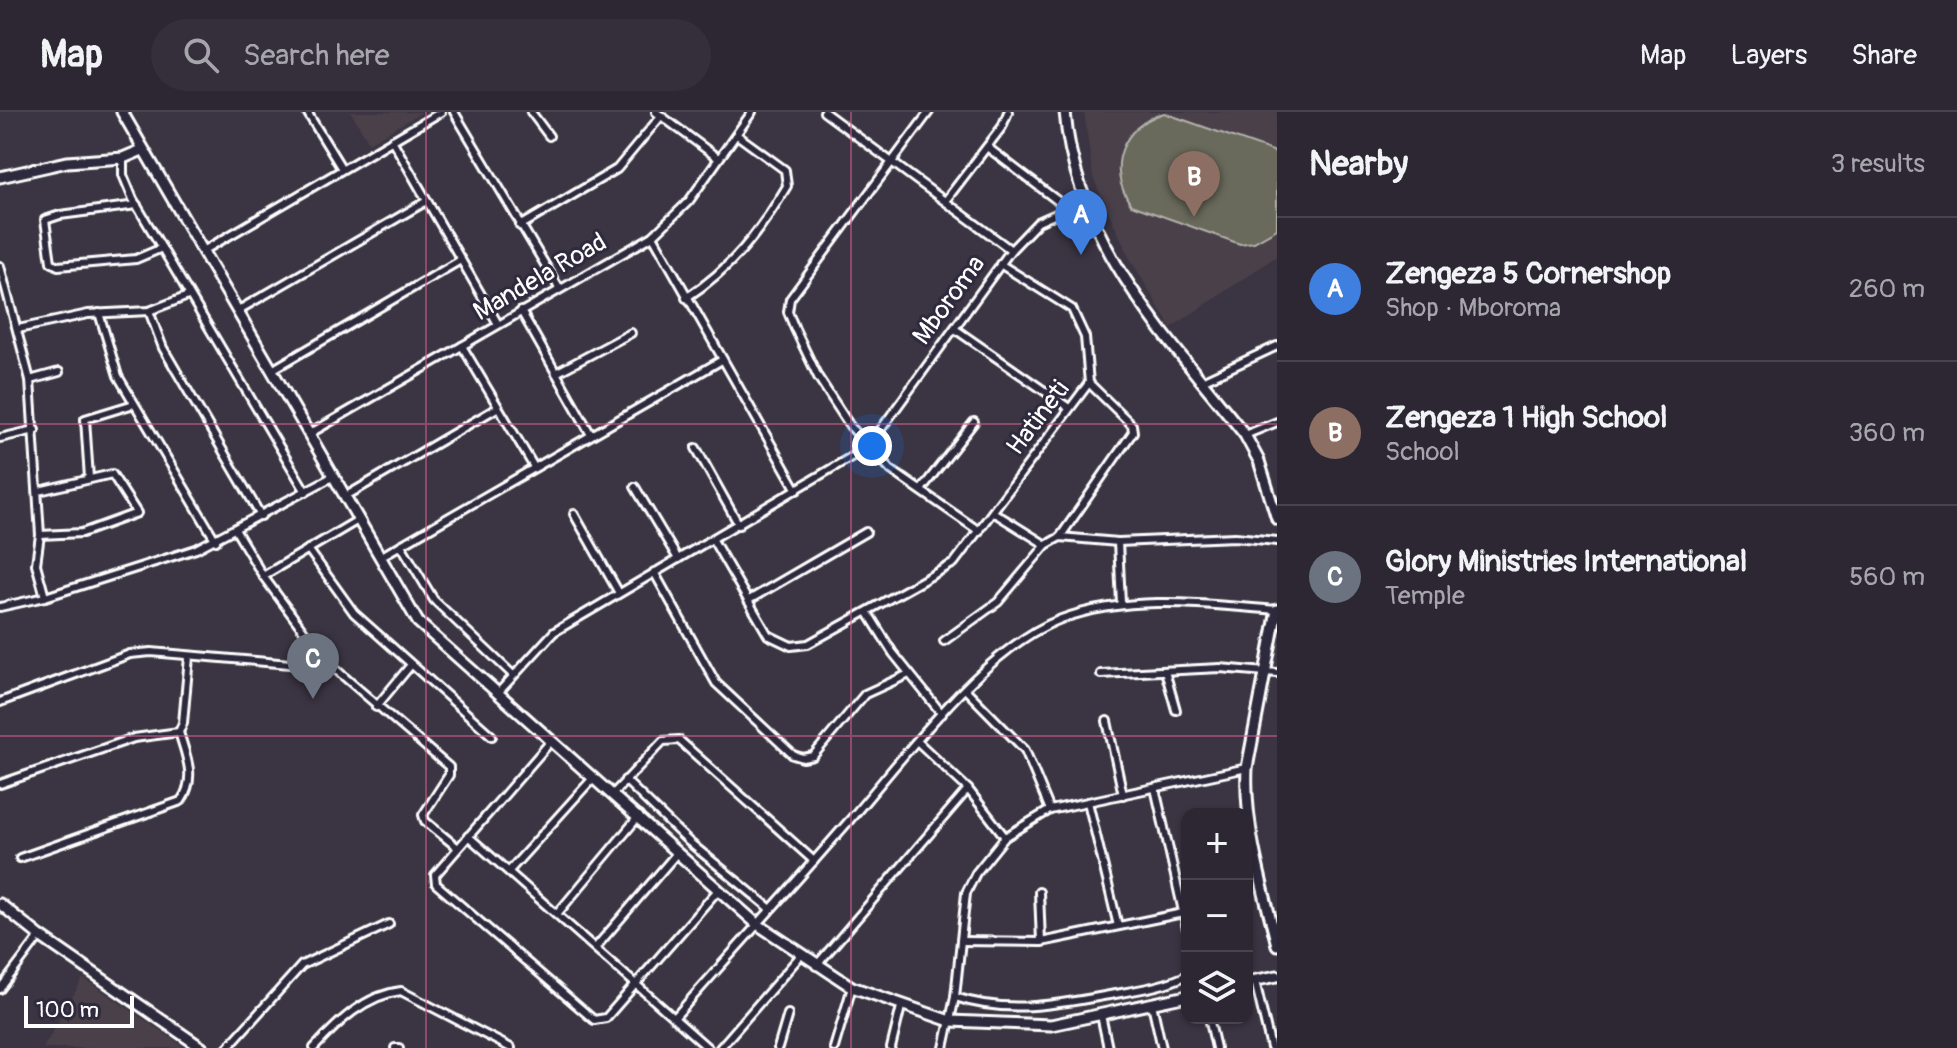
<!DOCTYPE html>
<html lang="en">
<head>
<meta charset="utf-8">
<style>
  body { margin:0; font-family:Pangolin,sans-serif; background:#342f3a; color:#f1f3f6 }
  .controls { position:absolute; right:24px; bottom:24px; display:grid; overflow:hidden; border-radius:16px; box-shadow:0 2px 6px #0004 }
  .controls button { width:72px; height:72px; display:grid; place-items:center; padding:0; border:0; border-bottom:2px solid #48444d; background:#2c2732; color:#f1f3f6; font:40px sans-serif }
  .scale { position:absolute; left:24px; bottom:20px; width:110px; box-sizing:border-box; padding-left:8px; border:4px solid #fff; border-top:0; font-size:22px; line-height:28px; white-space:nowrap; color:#fff; -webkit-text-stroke:6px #2f2a3d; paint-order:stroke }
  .you { position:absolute; left:872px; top:334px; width:28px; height:28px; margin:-20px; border:6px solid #fff; border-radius:50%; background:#1a73e8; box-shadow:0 0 0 12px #1a73e833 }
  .badge { display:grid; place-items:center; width:52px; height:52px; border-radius:50%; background:#8bbbb9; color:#fff; font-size:26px; font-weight:700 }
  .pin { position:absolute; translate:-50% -66px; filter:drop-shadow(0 2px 4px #0008) }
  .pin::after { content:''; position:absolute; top:42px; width:28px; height:24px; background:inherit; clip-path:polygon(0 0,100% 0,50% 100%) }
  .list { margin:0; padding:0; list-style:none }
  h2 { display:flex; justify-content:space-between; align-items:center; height:104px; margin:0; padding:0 32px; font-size:34px }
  h2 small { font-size:26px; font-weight:400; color:#a6a5ac }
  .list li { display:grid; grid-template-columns:52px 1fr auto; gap:24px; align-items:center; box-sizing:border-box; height:144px; padding:0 32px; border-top:2px solid #48444d }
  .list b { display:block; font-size:30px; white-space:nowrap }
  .list p { margin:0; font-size:26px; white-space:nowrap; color:#a6a5ac }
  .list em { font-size:26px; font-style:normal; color:#a6a5ac }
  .icon { flex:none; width:44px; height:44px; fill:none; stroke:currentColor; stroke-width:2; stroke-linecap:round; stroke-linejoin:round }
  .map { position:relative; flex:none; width:1277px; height:936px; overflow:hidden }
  header { display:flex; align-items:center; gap:48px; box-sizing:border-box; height:112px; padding:0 40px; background:#2c2732; border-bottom:2px solid #48444d }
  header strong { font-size:38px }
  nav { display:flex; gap:44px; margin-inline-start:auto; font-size:28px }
  .search { width:560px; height:72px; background:#342f3a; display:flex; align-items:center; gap:20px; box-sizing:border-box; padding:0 28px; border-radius:44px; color:#a6a5ac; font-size:30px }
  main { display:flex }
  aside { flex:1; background:#2c2732 }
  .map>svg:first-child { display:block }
</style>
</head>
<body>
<header>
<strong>Map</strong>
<div class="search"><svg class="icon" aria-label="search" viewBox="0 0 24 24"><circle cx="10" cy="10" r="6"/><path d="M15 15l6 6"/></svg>Search here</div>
<nav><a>Map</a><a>Layers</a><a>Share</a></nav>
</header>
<main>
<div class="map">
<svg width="1277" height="936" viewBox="0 0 1277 936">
  <rect width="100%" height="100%" fill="#3b3442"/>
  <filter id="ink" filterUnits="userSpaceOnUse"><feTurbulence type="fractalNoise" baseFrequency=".0125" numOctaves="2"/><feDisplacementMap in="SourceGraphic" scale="16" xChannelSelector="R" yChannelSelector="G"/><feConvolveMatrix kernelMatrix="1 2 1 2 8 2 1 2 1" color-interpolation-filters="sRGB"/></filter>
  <g filter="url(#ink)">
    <!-- built -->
    <g fill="#493f49">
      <path d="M351 0H423L369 31Z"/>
      <path d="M1084 0H1277V144L1171 216 1129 145 1093 66Z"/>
      <path d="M83 866 186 936H43Z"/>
    </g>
    <!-- green -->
    <path fill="#696a5b" stroke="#b4b4ad" stroke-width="2" d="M1164 1 1273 39 1277 43V117L1254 130 1240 132 1131 93C1106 55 1121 15 1164 1Z"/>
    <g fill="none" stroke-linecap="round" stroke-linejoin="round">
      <!-- street casing -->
      <g stroke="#fff" stroke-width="12">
        <g id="street">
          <path d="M307 0 342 57"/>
          <path d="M454 0 559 176"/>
          <path d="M531 0 549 24"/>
          <path d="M656 0 718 46"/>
          <path d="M824 0 1011 138"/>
          <path d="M929 0 790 187 788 200 795 217 818 265 850 314 891 358 979 419"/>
          <path d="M392 28 498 212"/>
          <path d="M987 35 1067 96"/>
          <path d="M123 46V63L133 87 306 380"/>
          <path d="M946 88 1002 15 1008 0"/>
          <path d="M137 93 60 103 45 108 51 150 58 154 136 147 162 136"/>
          <path d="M520 114 617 57 661 4"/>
          <path d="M653 124 797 378"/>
          <path d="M203 139 441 0"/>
          <path d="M0 154 30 268 40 423 36 452 45 485"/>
          <path d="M686 186C732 156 759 121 787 74L785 58 737 23"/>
          <path d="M149 199 163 236 261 404"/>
          <path d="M237 199 425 90"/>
          <path d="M521 199 590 321"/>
          <path d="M99 201 118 264 216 429"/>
          <path d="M18 217 88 202 149 199 188 184"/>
          <path d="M955 217 1069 296"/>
          <path d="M462 234 534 355"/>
          <path d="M272 258 459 149"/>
          <path d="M556 261 631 221"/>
          <path d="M30 268 59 260"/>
          <path d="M1202 269 1277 234"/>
          <path d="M309 322 653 124 689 89 752 0"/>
          <path d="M1245 323 1277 310"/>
          <path d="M0 326 35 318"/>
          <path d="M696 336 739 413"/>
          <path d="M89 366 85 307 134 292"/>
          <path d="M635 375 678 447"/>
          <path d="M921 378 974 310"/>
          <path d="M39 379 112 362 137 401 82 421 40 423"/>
          <path d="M346 384 497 296"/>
          <path d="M993 400 1046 433"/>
          <path d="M574 402 619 481"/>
          <path d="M236 419 263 464 326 549 449 655V663L423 703 425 709 458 736"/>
          <path d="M1060 425 1133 320 1132 313 1089 271"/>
          <path d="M713 428 768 523 791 534 808 532 954 451 1089 271 1085 225 1072 197 1000 152"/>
          <path d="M1118 430 1121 491"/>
          <path d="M401 433 434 488 513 563"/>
          <path d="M308 437 354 501 492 624"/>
          <path d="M380 445 722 248"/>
          <path d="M654 460 716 571 793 643 803 646 813 644 865 582 909 562"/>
          <path d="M263 464 358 408"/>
          <path d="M749 488 866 420"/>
          <path d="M0 495 45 485 196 437 334 364"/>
          <path d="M868 501 893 541 942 602"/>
          <path d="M944 529 998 490 1046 433 1060 425 1118 430 1235 425 1277 429"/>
          <path d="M1165 559 1176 598"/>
          <path d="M1101 562 1220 556 1277 561"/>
          <path d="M966 578 1025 638 1050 698"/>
          <path d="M497 582 554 520 868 335 1011 138 1038 110 1085 89"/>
          <path d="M0 590 130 542 151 540 313 554 326 549"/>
          <path d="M376 595 410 554"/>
          <path d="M1107 609 1123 683"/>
          <path d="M552 628 435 763 436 772 594 908 606 906 718 778"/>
          <path d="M918 630 968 677 1005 725"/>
          <path d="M625 668 689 730 771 797"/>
          <path d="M0 672 134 626 179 620 183 611 189 545"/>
          <path d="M1155 676 1187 817"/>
          <path d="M613 682 663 629 679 628 814 749"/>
          <path d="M1088 690 1118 814"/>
          <path d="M468 724 708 936"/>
          <path d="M20 746 181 689C197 666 186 644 179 620"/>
          <path d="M509 759 594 665"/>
          <path d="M1039 780 1041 830"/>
          <path d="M557 802 639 704"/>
          <path d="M961 829 1041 830 1183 801"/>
          <path d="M596 835 677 741"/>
          <path d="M816 854 968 677"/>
          <path d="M1255 869 1271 936"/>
          <path d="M0 877 40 824"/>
          <path d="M955 885C1009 903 1060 892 1115 882 1138 878 1166 874 1187 863"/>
          <path d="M1152 892 1162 936"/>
          <path d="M1101 903 1108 936"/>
          <path d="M675 905C732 840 791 776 848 710 903 647 982 537 1061 507 1130 482 1205 492 1277 498"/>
          <path d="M1209 906 1216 936"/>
          <path d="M227 936 302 853 389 812"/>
          <path d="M314 936C337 911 365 883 401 879L511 936"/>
          <path d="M395 936H399"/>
          <path d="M720 936 801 843"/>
          <path d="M778 936 788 902"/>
          <path d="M834 936 852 875"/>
          <path d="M891 936 901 895"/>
          <path d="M944 936 955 885 966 781 976 761 1005 725 1050 698 1247 656"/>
        </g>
      </g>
      <!-- secondary casing -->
      <g stroke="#fff" stroke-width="15">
        <g id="secondary">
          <path d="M122 0 418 510 757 812 852 875 950 909 1051 913 1187 884"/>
          <path d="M1065 0C1076 133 1167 224 1245 323L1259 349 1277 407"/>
          <path d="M0 65 67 50 123 46 142 38"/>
          <path d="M1277 498 1247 656C1244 716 1263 775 1277 833"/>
          <path d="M0 792 40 824 202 936"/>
          <path d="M1247 870 1277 864"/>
        </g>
      </g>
      <!-- street -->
      <use href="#street" stroke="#2f2a3d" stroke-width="6"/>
      <!-- secondary -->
      <use href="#secondary" stroke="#2f2a3d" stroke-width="9"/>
    </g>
  </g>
  <!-- grid -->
  <path fill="none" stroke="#d45d8c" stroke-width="2" stroke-opacity="0.55" d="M426 0V936M851 0V936M0 312H1277M0 624H1277"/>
  <g text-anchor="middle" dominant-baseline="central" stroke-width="6" stroke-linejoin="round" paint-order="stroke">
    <!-- street labels -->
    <g font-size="26" fill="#fff" stroke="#2f2a3d">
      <text transform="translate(540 165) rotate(-30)">Mandela Road</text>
      <text transform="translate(949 188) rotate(-54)">Mboroma</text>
      <text transform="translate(1038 306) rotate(-53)">Hatineti</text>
    </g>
  </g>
</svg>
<div class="controls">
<button>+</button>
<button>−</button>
<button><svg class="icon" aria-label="layers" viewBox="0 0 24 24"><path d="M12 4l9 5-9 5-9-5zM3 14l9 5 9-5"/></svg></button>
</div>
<div class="scale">100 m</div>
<div class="you"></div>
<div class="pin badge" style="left:1081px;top:143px;background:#3f7fe0">A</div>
<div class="pin badge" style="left:1194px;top:105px;background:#8d6e63">B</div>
<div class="pin badge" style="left:313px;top:587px;background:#6b7280">C</div>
</div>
<aside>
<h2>Nearby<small>3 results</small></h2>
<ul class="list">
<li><span class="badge" style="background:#3f7fe0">A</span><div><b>Zengeza 5 Cornershop</b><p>Shop · Mboroma</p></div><em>260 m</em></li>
<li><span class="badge" style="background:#8d6e63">B</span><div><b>Zengeza 1 High School</b><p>School</p></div><em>360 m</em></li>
<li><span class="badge" style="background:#6b7280">C</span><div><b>Glory Ministries International</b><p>Temple</p></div><em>560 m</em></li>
</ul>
</aside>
</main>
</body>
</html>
